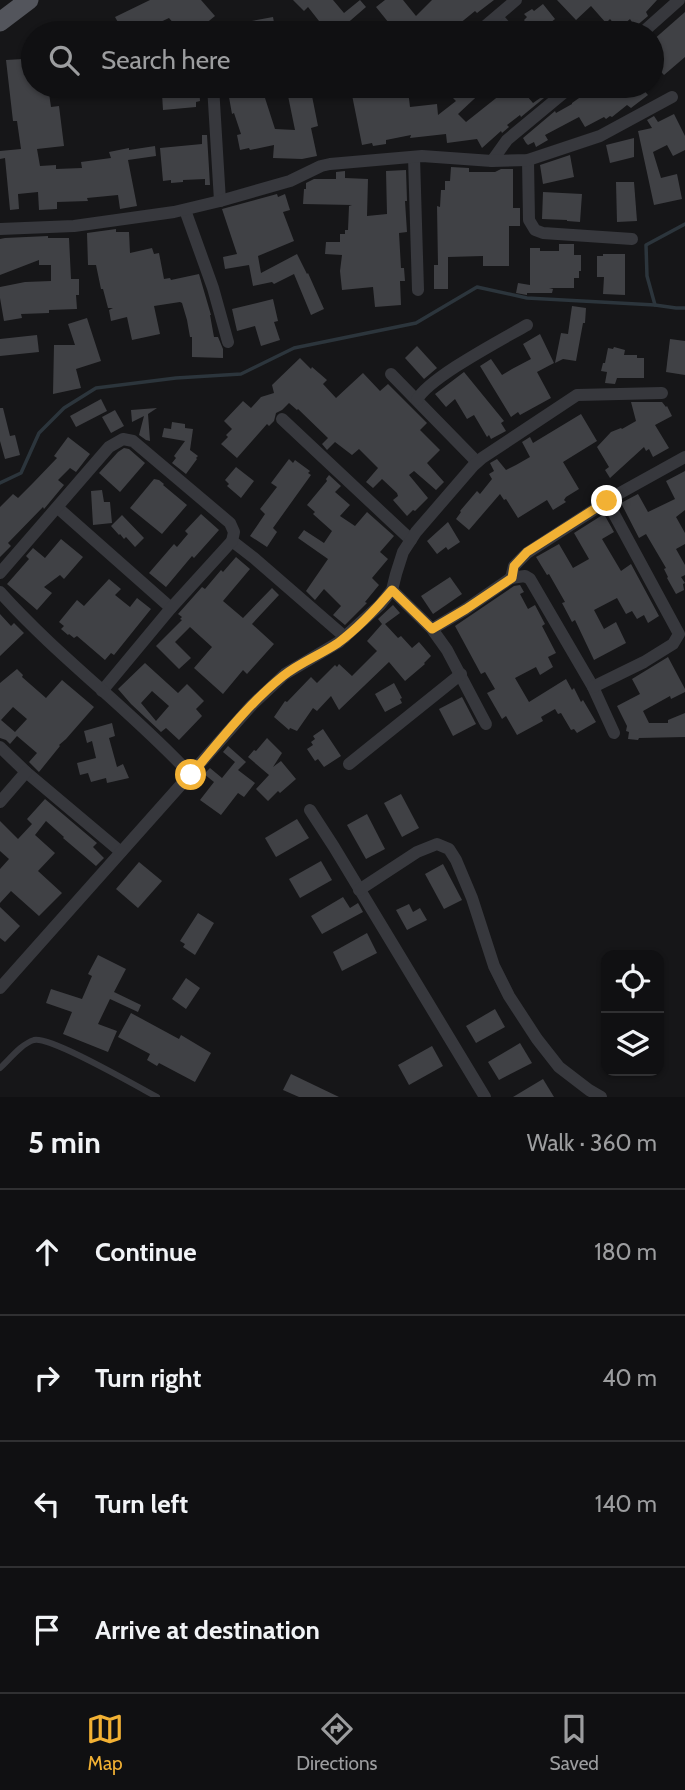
<!DOCTYPE html>
<html lang="en">
<head>
<meta charset="utf-8">
<style>
  body { margin:0; font-family:Cabin,sans-serif; background:#1e1e20; color:#f1f3f6 }
  .controls { position:absolute; right:21px; bottom:21px; display:grid; overflow:hidden; border-radius:14px; box-shadow:0 2px 5px #0004 }
  .controls button { width:63px; height:63px; display:grid; place-items:center; padding:0; border:0; border-bottom:2px solid #303032; background:#101012; color:#f1f3f6; font:35px sans-serif }
  .stop { position:absolute; width:21px; height:21px; margin:-16px; border:5px solid #f2b134; border-radius:50%; background:#fff }
  .stop.end { background:#f2b134; border-color:#fff; box-shadow:0 2px 7px #0008 }
  .list { margin:0; padding:0; list-style:none }
  h2 { display:flex; justify-content:space-between; align-items:center; height:91px; margin:0; padding:0 28px; font-size:30px }
  h2 small { font-size:23px; font-weight:400; color:#9c9d9f }
  .list li { display:grid; grid-template-columns:46px 1fr auto; gap:21px; align-items:center; box-sizing:border-box; height:126px; padding:0 28px; border-top:2px solid #303032 }
  .list b { display:block; font-size:26px; white-space:nowrap }
  .list em { font-size:23px; font-style:normal; color:#9c9d9f }
  .icon { flex:none; width:38px; height:38px; fill:none; stroke:currentColor; stroke-width:2; stroke-linecap:round; stroke-linejoin:round }
  .map { position:relative; flex:none; width:685px; height:1097px; overflow:hidden }
  .search { position:absolute; background:#101012; box-shadow:0 2px 5px #0004; left:21px; right:21px; top:21px; height:77px; display:flex; align-items:center; gap:18px; box-sizing:border-box; padding:0 24px; border-radius:38px; color:#9c9d9f; font-size:26px }
  .sheet { height:595px; background:#101012 }
  nav { display:flex; justify-content:space-around; align-items:center; box-sizing:border-box; height:98px; border-top:2px solid #303032; background:#101012; font-size:19px; color:#9c9d9f }
  nav a { display:grid; justify-items:center; gap:4px }
  nav .on { color:#f2b134 }
  .map>svg:first-child { display:block }
</style>
</head>
<body>
<div class="map">
<svg width="685" height="1097" viewBox="0 0 685 1097">
  <rect width="100%" height="100%" fill="#161618"/>
  <g fill="none" stroke-linecap="round" stroke-linejoin="round">
    <!-- stream -->
    <g stroke="#2c353c" stroke-width="3.5">
      <path d="M655 305 647 276 646 245 685 224"/>
      <path d="M0 483 21 473 39 433 64 408 96 388 176 378 241 374 294 348 416 323 477 287 527 298 655 305 676 308H685"/>
    </g>
  </g>
  <!-- building -->
  <g fill="#404145" fill-rule="evenodd">
    <path d="M150 0H201L215 16 194 33H182L169 18 137 33H124L115 17Z"/>
    <path d="M293 0H333L344 13 360 0 366 7 336 33H296L319 21 308 7 304 11Z"/>
    <path d="M385 0H403L416 16 432 0H494L477 13 475 11 448 33H397L376 7Z"/>
    <path d="M557 0H657L646 12 648 16 635 27 630 19 623 25 619 21 615 25 610 19 606 23 591 6 576 20Z"/>
    <path d="M543 4 555 19 544 28 542 25 533 32 524 20 527 17 524 14 532 9 534 11Z"/>
    <path d="M685 12V57L664 75 652 62V41Z"/>
    <path d="M273 17 276 33H219L236 26 235 24Z"/>
    <path d="M23 59 24 75 33 73V86H48L51 107 59 106 64 146 37 149 40 166 56 165V169L82 168 81 162 111 158 109 152 129 148V150L155 146 156 156 128 160 137 206 120 209 118 195 87 198 88 201 57 202V209L39 210 38 192 18 194 19 209 10 210 5 158 0 159V151L21 149 17 121H13L6 60Z"/>
    <path d="M159 86H199L200 101 196 102V107L163 110 162 94 160 95Z"/>
    <path d="M227 86H310L318 126 311 128 317 156 302 159 273 158 274 145 250 150 249 148 240 150 237 135 241 134 234 113 232 114ZM287 91 295 130 275 129 265 98H268V95Z"/>
    <path d="M464 86H488L458 114 466 122 510 87 512 89 515 87 519 91 521 89 533 103 543 96 544 98 521 117 520 115 507 125 509 127 502 133 501 131 482 148 477 139 447 143 446 134 410 138 411 135 386 140V144L373 146 372 143 362 145 352 95 386 89 387 92 408 90 410 107 437 104 438 115 456 101 453 98V95Z"/>
    <path d="M596 86H640L648 95 631 108 627 105 612 117 610 116 606 119 604 117 585 127 579 117 545 135 548 140 536 147 534 142 528 145 526 143 523 138 555 111 556 113 572 104V103Z"/>
    <path d="M674 114 685 136V150L673 156 667 145 653 152 661 178 677 174 682 199 654 205 638 131 652 128 647 120 654 116 658 122Z"/>
    <path d="M202 135H207L210 185H205V179L183 180V182L171 183V180L163 181 160 148 202 144Z"/>
    <path d="M634 138V157L610 163 606 145Z"/>
    <path d="M570 155 574 177 543 184 540 165Z"/>
    <path d="M451 167 469 168V172H495L501 169H513V208H520V226H509V266H483V256L448 257V289H434V265H438L437 206 440 207 441 190H445V181H450Z"/>
    <path d="M406 170 407 201H405L407 232 399 233 401 268H404L405 281H400L401 305 375 307 373 287 342 290 340 271 342 255 325 254 326 242H340V234H345V230H348L349 206 352 205 303 204 304 189H306V183L314 179H336V172L345 171V178L368 179 367 216 387 214 386 171Z"/>
    <path d="M616 182H634L637 221 617 222Z"/>
    <path d="M543 192 582 194 580 222 567 221V220L542 219Z"/>
    <path d="M277 194 278 197 285 194 290 210 283 212 294 241 258 256 261 273 297 254 307 274 308 273 324 309 311 315 294 274 274 284 272 282 253 286 249 265 225 269 223 257 237 254 222 209Z"/>
    <path d="M116 229V232H129L130 253 152 248 154 254 159 253 164 279 170 278 171 280 199 274 211 315H210L214 337H218L223 349V358L192 357V337H190L187 320 182 303 180 302 154 306 160 334 132 340 127 317 111 321 109 310 113 308H108L103 289H101L96 265H88L87 233Z"/>
    <path d="M48 236V238H69L71 279H79V295H76L77 309 49 310V313L21 314 22 318 4 321 0 298V287L25 282 51 281V265H39V260L0 275V239L5 238Z"/>
    <path d="M559 244H574V255H581V271H579V278H574V288H549L553 289 552 293H527V295L516 293 518 283 530 285V248H540V251H559Z"/>
    <path d="M603 254H625V295L603 294 604 277H597V256H603Z"/>
    <path d="M273 299 278 321 274 322 280 340 261 346 255 326 237 331 232 309Z"/>
    <path d="M572 306 586 308 585 323H583L576 361 563 359 555 363 561 333 568 334Z"/>
    <path d="M87 318 101 361 76 369 81 388 53 394 54 345H75L68 324Z"/>
    <path d="M540 334 554 363 537 372 551 398 520 415 518 412 511 417 480 366 491 359 502 375 512 369 531 359 523 344Z"/>
    <path d="M37 335 39 352 0 356V339Z"/>
    <path d="M670 339 685 341V375L666 372Z"/>
    <path d="M417 346 437 368 424 379 405 358Z"/>
    <path d="M614 347 625 350 624 355H637V358H644V378H617L615 384 605 383 607 372 601 371 603 363H605L608 348 613 349Z"/>
    <path d="M300 358 311 369 312 367 327 380 323 384 336 398 363 373 380 391 388 384 427 423 420 430 440 450 427 463 444 482 436 490 414 471 409 475 428 498 415 511 413 510 407 516 393 500 398 496 397 493 382 479 373 488 366 482 378 468 359 449 352 455 335 442 327 450 322 444 328 438 298 409 297 410 289 403 282 410 276 413 274 421 269 426 267 424 237 458 221 444 228 437 226 435 232 429 224 421 243 401 251 408 261 397 274 393 272 385Z"/>
    <path d="M464 372 504 421 501 423 506 431 491 439 489 435 487 437 474 415 467 419 455 399 446 407 435 394Z"/>
    <path d="M101 399 107 411 76 427 70 416Z"/>
    <path d="M631 402H662L666 407 667 406 672 416 655 425 669 448 653 457 649 449 646 451 644 447 610 478 605 470 609 467 597 447 611 432 621 428 622 429 636 421Z"/>
    <path d="M0 408H3L10 436 15 435 20 455 5 459 0 441Z"/>
    <path d="M157 408 148 414 150 441 146 440 139 435 144 416 132 422 131 410Z"/>
    <path d="M115 410 124 426 111 433 102 417Z"/>
    <path d="M581 414 597 441 563 462 579 489 566 497 564 500 566 502 553 510 547 500 518 518 506 499 504 500 500 494 469 530 456 519 461 512 460 511 477 491 480 494 492 479 489 474 494 471 490 463 497 459 506 470 516 465 530 457 522 442 530 437 533 443Z"/>
    <path d="M172 422 185 424V428L193 429 190 450 198 456 196 458 197 459 186 474 172 463 176 458 174 456 185 441 162 437 164 428 171 429Z"/>
    <path d="M68 437 90 454 76 472 70 468 58 480 64 485 44 509 43 507 8 543 11 546 0 557V507L13 494 18 498 33 483 57 458 54 456Z"/>
    <path d="M124 448 129 449 145 463 120 492 99 473 118 452Z"/>
    <path d="M289 459 293 463 295 460 310 471 308 473 311 475 273 528 277 532 267 547 250 536 265 514 260 509 277 487 271 483Z"/>
    <path d="M236 467 254 481 241 498 227 486 229 484 225 480Z"/>
    <path d="M685 471V510L676 517 685 533V544L676 549 685 565V575L681 577 685 583 683 584 684 590 676 594 667 578 668 577 664 569 666 568 646 534 639 538 621 503 638 494 648 512 675 499 666 481Z"/>
    <path d="M329 475 341 486 335 492 350 505 340 516 355 526 367 512 394 536 380 552 388 559 372 578 379 585 365 602 367 603 345 625 333 615 341 606 324 589 315 600 306 591 328 559 298 538 304 530 324 543 332 531 313 514 315 512 307 505 327 481 326 479Z"/>
    <path d="M154 479 159 480 164 484 163 485 187 505 162 534 130 508Z"/>
    <path d="M102 490 104 502H110L112 523 93 525 91 491Z"/>
    <path d="M201 514 219 530 194 558 192 556 166 587 149 573 174 544 177 547 188 534 185 531Z"/>
    <path d="M604 514 614 532 602 539 621 571 631 564 659 616 648 623 644 615 637 619 632 611 626 614 617 598 594 610 604 629 616 622 626 643 594 660 575 620 572 622 562 603 565 602 549 574 547 575 536 557 559 544 573 568 589 559 574 533Z"/>
    <path d="M122 515 144 538 135 547 126 537 124 539 120 534 119 535 111 526Z"/>
    <path d="M448 522 460 542 448 550 446 547 437 554 427 541Z"/>
    <path d="M61 539 83 557 64 579 60 575 44 587 52 593 37 610 7 584 29 559 26 556 33 548 45 558Z"/>
    <path d="M236 557 250 569 223 601 243 618 272 588 279 595 252 624 274 644 247 674 243 670 223 694 194 668 212 647 190 627 175 642 191 658 179 669 156 646 182 620 180 619 182 617 178 614 202 587 205 589 221 570 223 572Z"/>
    <path d="M450 577 462 594 433 614 421 596Z"/>
    <path d="M109 579 121 589 115 595 130 607 137 598 151 609 114 655 111 653 105 660 77 636 74 638 69 634 68 635 61 629 64 626 59 622 77 600 84 606Z"/>
    <path d="M520 585 524 592 520 594 528 609 535 605 545 624 542 626 556 653 548 657 553 667 540 675 536 667 515 678 529 702 566 679 572 690 574 688 581 702 583 700 596 722 577 733 574 729 571 730 561 713 558 714 555 709 541 717 543 721 517 735 506 716 502 719 487 693 495 689 485 672 481 674 455 626 514 586Z"/>
    <path d="M393 605 400 613 385 624 398 638 401 636 412 648 419 642 431 656 424 663 425 664 405 681 389 662 339 710 331 696 317 711 313 708 297 731 290 728 289 730 274 717 285 701 287 702 311 677 317 683 335 665 337 667 339 664 352 676 377 651 367 641 382 624 378 619Z"/>
    <path d="M0 614 11 626 14 623 24 633 0 656Z"/>
    <path d="M668 657 685 689V692L671 699 670 696 643 711 649 723H668V720L685 713V737L639 738 638 740 628 739 629 732 626 731 627 726 617 706 640 694 632 679Z"/>
    <path d="M145 663 178 693 187 684 204 701 196 709 202 716 179 740 166 728 161 732 131 704 118 689ZM152 691 169 706 156 721 141 703Z"/>
    <path d="M17 669 23 675 22 677 46 698 62 680 94 707 66 739 59 745 60 746 39 772 29 762 37 753 17 736 10 744 6 740 0 738V683ZM13 707 27 719 15 732 1 720Z"/>
    <path d="M394 683 402 698 400 699 402 703 385 712 375 694Z"/>
    <path d="M462 697 476 724 453 736 439 709Z"/>
    <path d="M112 723 115 736 109 738 117 767 123 764 129 778 107 783 106 778 91 782 88 773 80 775 77 763 96 758 92 741 87 743 84 731Z"/>
    <path d="M323 729 341 756 324 767 318 759 315 761 307 749 313 745 311 742 315 739 313 736Z"/>
    <path d="M267 738 282 753 273 767 281 761 296 779 280 793 278 791 268 801 256 789 269 775 248 757 254 750 256 751Z"/>
    <path d="M228 746 246 762 238 770 255 783 244 797 238 793 221 815 200 800 214 782 204 774 210 768 222 778 235 762 223 752Z"/>
    <path d="M401 794 419 828 402 837 384 803Z"/>
    <path d="M45 799 97 843 93 847 104 858 96 866 63 838 64 837 46 821 35 835 55 853 38 871 62 893 39 916 11 891 0 903V869L9 859 0 851V821L18 839 32 824 27 819Z"/>
    <path d="M367 814 385 849 366 859 347 825Z"/>
    <path d="M297 819 309 838 276 857 265 838Z"/>
    <path d="M321 861 332 880 300 898 289 879Z"/>
    <path d="M139 862 162 881 138 908 116 889Z"/>
    <path d="M443 864 462 900 444 909 425 874Z"/>
    <path d="M343 897 350 908 358 903 363 912 322 934 311 916Z"/>
    <path d="M409 904 413 912 420 908 427 920 407 930 396 910Z"/>
    <path d="M0 907 20 926 5 942 0 938Z"/>
    <path d="M198 913 214 923 195 955 183 947 185 944 180 941Z"/>
    <path d="M367 933 377 953 342 971 333 952Z"/>
    <path d="M98 955 126 969 114 992 141 1005 138 1012 110 999 98 1024 117 1031 108 1052 63 1034 72 1012 46 1003 51 989 82 999 92 976 88 974Z"/>
    <path d="M186 978 200 988 186 1009 172 999Z"/>
    <path d="M495 1009 505 1027 476 1043 466 1026Z"/>
    <path d="M131 1013 179 1039 181 1035 211 1053 195 1082 159 1063 157 1066 147 1060 150 1054 118 1037Z"/>
    <path d="M520 1043 532 1063 499 1080 488 1062Z"/>
    <path d="M432 1046 443 1066 409 1085 398 1065Z"/>
    <path d="M291 1074 339 1097H299L283 1090Z"/>
    <path d="M543 1079 554 1097H513Z"/>
  </g>
  <g fill="none" stroke-linecap="round" stroke-linejoin="round">
    <!-- lane -->
    <path stroke="#37383d" stroke-width="6" d="M0 1068C10 1059 21 1044 34 1040 51 1036 136 1086 157 1097"/>
    <!-- street -->
    <g stroke="#37383d" stroke-width="12">
      <path d="M497 17 511 33"/>
      <path d="M477 33 516 0"/>
      <path d="M642 33 679 0"/>
      <path d="M213 86 220 201"/>
      <path d="M414 157 418 290"/>
      <path d="M528 160 529 220 535 230 543 233 632 239"/>
      <path d="M492 161 507 140 572 86"/>
      <path d="M185 210 213 288 228 342"/>
      <path d="M0 229 74 226 174 212 220 201 290 181 321 166 330 164 422 156 492 161 528 160 600 136 672 97"/>
      <path d="M391 374 477 462"/>
      <path d="M417 400C428 378 503 339 527 325"/>
      <path d="M282 419 411 540"/>
      <path d="M58 508 171 608"/>
      <path d="M232 541 254 558 345 637"/>
      <path d="M0 573 109 447 123 439 133 441 230 523 234 532 232 541 171 608 102 691"/>
      <path d="M511 578 514 566 527 553 620 493 685 457"/>
      <path d="M392 590 432 629 447 650 486 724"/>
      <path d="M0 592C59 658 131 710 191 775"/>
      <path d="M432 629 466 609 511 578 525 576 530 579 593 687 614 733"/>
      <path d="M593 687 644 662 673 644 679 634 607 501"/>
      <path d="M0 747 26 772 121 852"/>
      <path d="M349 764 461 674"/>
      <path d="M0 802 26 772"/>
      <path d="M310 810 334 847 485 1097"/>
      <path d="M359 890 417 852 437 844 449 849 456 860 472 898 494 966 509 996 537 1039 559 1067 589 1090 601 1097"/>
      <path d="M0 988 252 705 285 674 339 642 380 605 392 590 396 574 403 552 416 532 473 466 482 458 577 395 662 393"/>
    </g>
    <!-- primary -->
    <path stroke="#53555c" stroke-width="19" d="M0 22 29 0"/>
  </g>
  <g fill="none" stroke-linecap="round" stroke-linejoin="round">
    <!-- route -->
    <path stroke="#f2b134" stroke-width="9" d="M191 775C219 742 248 704 283 676 299 663 320 655 338 643 358 628 376 609 392 590L432 629 466 609 512 578 514 566 527 552 607 501"/>
  </g>
</svg>
<div class="controls">
<button><svg class="icon" aria-label="locate" viewBox="0 0 24 24"><circle cx="12" cy="12" r="6"/><path d="M12 2v4M12 18v4M2 12h4M18 12h4"/></svg></button>
<button><svg class="icon" aria-label="layers" viewBox="0 0 24 24"><path d="M12 4l9 5-9 5-9-5zM3 14l9 5 9-5"/></svg></button>
</div>
<div class="stop" style="left:191px;top:775px"></div>
<div class="stop end" style="left:607px;top:501px"></div>
<div class="search"><svg class="icon" aria-label="search" viewBox="0 0 24 24"><circle cx="10" cy="10" r="6"/><path d="M15 15l6 6"/></svg>Search here</div>
</div>
<section class="sheet">
<h2>5 min<small>Walk · 360 m</small></h2>
<ul class="list">
<li><svg class="icon" aria-label="ahead" viewBox="0 0 24 24"><path d="M12 20V5M6 11l6-6 6 6"/></svg><div><b>Continue</b></div><em>180 m</em></li>
<li><svg class="icon" aria-label="right" viewBox="0 0 24 24"><path d="M7 20v-9h11M14 6l5 5-5 5"/></svg><div><b>Turn right</b></div><em>40 m</em></li>
<li><svg class="icon" aria-label="left" viewBox="0 0 24 24"><path d="M17 20v-9H6M10 6l-5 5 5 5"/></svg><div><b>Turn left</b></div><em>140 m</em></li>
<li><svg class="icon" aria-label="arrive" viewBox="0 0 24 24"><path d="M6 21V4h12l-3 4 3 4H6"/></svg><div><b>Arrive at destination</b></div></li>
</ul>
</section>
<nav>
<a class="on"><svg class="icon" aria-label="map" viewBox="0 0 24 24"><path d="M3 6l6-2 6 2 6-2v14l-6 2-6-2-6 2zM9 4v14M15 6v14"/></svg>Map</a>
<a><svg class="icon" aria-label="directions" viewBox="0 0 24 24"><path d="M12 3l9 9-9 9-9-9zM9 14v-3h6M13 9l2 2-2 2"/></svg>Directions</a>
<a><svg class="icon" aria-label="saved" viewBox="0 0 24 24"><path d="M7 4h10v16l-5-4-5 4z"/></svg>Saved</a>
</nav>
</body>
</html>
